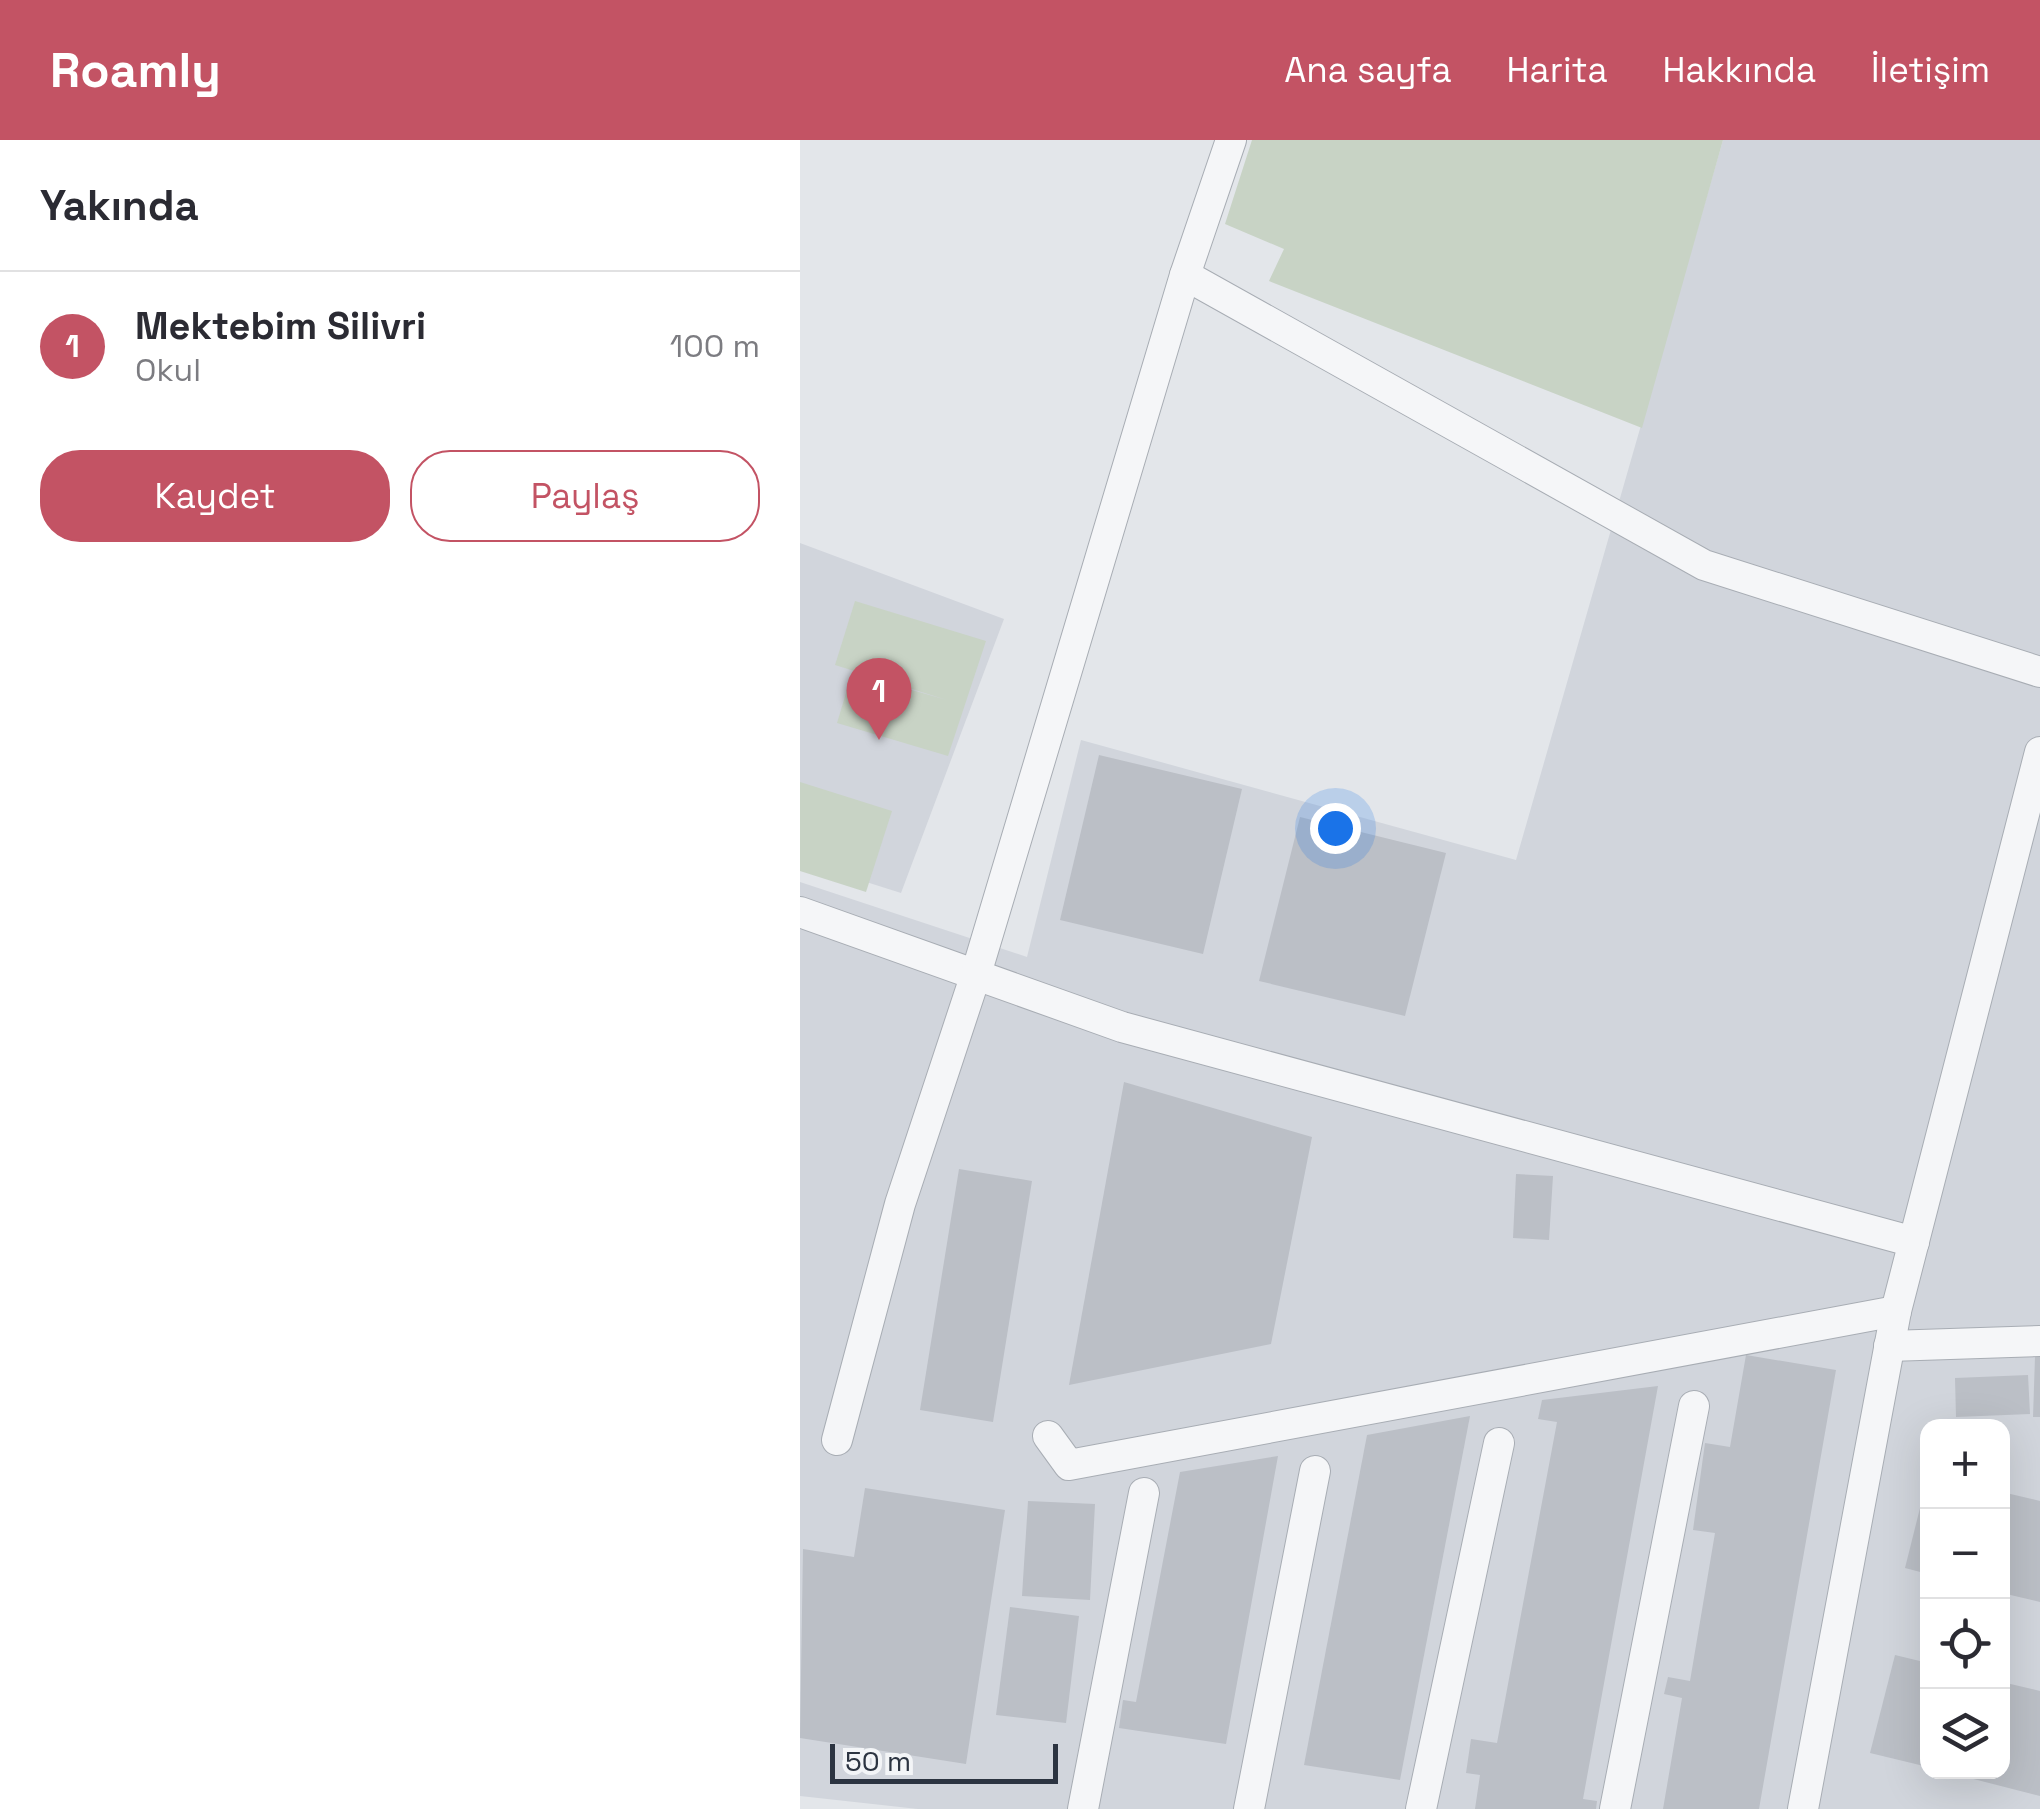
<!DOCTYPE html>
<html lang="tr">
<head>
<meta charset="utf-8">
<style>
  body { margin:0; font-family:"Space Grotesk",sans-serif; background:#f7f7f7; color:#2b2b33 }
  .controls { position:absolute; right:30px; bottom:30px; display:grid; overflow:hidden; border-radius:20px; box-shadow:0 10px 40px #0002 }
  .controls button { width:90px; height:90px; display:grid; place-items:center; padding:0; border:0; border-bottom:2px solid #e1e1e2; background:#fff; color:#2b2b33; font:50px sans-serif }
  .scale { position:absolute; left:30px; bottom:25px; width:228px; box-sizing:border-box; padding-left:10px; border:5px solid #2c3441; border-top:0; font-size:28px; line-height:35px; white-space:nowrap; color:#2c3441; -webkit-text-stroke:8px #f3f5f7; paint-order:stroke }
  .you { position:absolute; left:535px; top:688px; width:35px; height:35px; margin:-25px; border:8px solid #fff; border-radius:50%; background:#1a73e8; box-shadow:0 0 0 15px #1a73e833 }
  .badge { display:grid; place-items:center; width:65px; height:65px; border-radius:50%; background:#c35364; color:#fff; font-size:32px; font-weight:700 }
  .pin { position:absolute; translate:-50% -82px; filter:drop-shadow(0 2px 5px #0008) }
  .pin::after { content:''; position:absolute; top:52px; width:35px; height:30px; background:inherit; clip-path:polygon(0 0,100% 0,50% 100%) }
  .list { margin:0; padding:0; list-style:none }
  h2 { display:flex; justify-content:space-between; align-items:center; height:130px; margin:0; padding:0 40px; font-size:42px }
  h2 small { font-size:32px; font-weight:400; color:#7c7c81 }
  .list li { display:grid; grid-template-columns:65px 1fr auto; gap:30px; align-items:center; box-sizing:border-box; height:150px; padding:0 40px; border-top:2px solid #e1e1e2 }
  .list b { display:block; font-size:38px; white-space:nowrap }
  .list p { margin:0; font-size:32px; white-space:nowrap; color:#7c7c81 }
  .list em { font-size:32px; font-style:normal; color:#7c7c81 }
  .actions { display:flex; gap:20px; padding:30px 40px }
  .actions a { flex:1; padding:22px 0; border:2px solid #c35364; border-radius:40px; text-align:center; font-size:35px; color:#c35364 }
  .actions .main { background:#c35364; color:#fff }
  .icon { flex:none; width:55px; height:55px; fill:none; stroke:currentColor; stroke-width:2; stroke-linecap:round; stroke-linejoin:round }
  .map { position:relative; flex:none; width:1240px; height:1669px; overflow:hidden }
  header { display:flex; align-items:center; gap:60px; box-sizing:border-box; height:140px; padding:0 50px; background:#c35364; color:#fff }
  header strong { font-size:48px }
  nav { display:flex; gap:55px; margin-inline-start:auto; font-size:35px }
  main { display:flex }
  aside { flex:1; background:#fff }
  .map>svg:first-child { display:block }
</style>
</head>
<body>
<header>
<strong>Roamly</strong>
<nav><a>Ana sayfa</a><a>Harita</a><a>Hakkında</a><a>İletişim</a></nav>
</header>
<main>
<aside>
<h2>Yakında<small></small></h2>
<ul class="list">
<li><span class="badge">1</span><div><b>Mektebim Silivri</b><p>Okul</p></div><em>100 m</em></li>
</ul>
<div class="actions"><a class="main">Kaydet</a><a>Paylaş</a></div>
</aside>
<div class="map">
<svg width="1240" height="1669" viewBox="0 0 1240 1669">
  <rect width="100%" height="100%" fill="#e3e6ea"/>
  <!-- built -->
  <g fill="#d1d5dc" fill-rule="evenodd">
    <path d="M923 0H1240V1669H118L0 1656V742L227 817 281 600 716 720ZM1128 1286H1202V1632H1128Z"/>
    <path d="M0 403 204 479 101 753 0 721Z"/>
  </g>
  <!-- green -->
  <g fill="#c8d3c5">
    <path d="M452 0H923L842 288 469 141 484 109 425 84Z"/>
    <path d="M55 461 186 501 148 616 37 583 52 533 147 560 35 525Z"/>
    <path d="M0 642 92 671 66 752 0 731Z"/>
  </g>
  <!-- building -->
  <g fill="#bbbfc6">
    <path d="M299 615 442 649 403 814 260 780Z"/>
    <path d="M500 677 646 713 605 876 459 841Z"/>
    <path d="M324 942 512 997 471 1204 269 1245Z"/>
    <path d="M159 1029 232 1041 193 1282 120 1270Z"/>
    <path d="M716 1034 753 1036 749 1100 713 1098Z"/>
    <path d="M946 1215 1036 1230 959 1669H863L882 1558 864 1554 868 1537 890 1541 915 1393 893 1390 905 1303 930 1307Z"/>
    <path d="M1235 1217H1240V1277H1233Z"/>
    <path d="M1228 1235 1230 1274 1156 1277 1155 1238Z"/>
    <path d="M858 1246 783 1659 797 1661 796 1669H675L680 1635 666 1633 671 1599 697 1603 757 1282 738 1279 742 1260Z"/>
    <path d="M670 1276 600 1640 504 1625 567 1295Z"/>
    <path d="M478 1316 426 1604 319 1588 323 1560 336 1562 380 1332Z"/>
    <path d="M1126 1344H1128V1434L1105 1428Z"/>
    <path d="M65 1348 205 1370 166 1624 0 1598 3 1409 54 1417Z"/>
    <path d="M1202 1352 1240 1361V1462L1202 1453Z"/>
    <path d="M228 1361 295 1364 290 1460 222 1456Z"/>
    <path d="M210 1467 279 1476 266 1583 196 1575Z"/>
    <path d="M1095 1515 1128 1523V1627L1070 1613Z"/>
    <path d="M1202 1542 1240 1551V1656L1150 1633 1202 1632Z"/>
  </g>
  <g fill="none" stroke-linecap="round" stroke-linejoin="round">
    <!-- minor casing -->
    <g stroke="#a8adb4" stroke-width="32">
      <g id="minor">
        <path d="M385 135 904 425 1240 532"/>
        <path d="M0 772 322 887 1114 1102"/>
        <path d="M1089 1206 1240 1201"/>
        <path d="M248 1296 269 1325 1096 1171"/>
        <path d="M37 1300 100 1064 176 834 385 135 431 0"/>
        <path d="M283 1669 344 1353"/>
        <path d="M449 1669 515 1331"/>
        <path d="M621 1669 699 1303"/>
        <path d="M815 1669 894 1266"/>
        <path d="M1003 1669 1096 1171 1240 612"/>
      </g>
    </g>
    <!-- minor -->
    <use href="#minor" stroke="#f5f6f8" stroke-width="30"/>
  </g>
</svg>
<div class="controls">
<button>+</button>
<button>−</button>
<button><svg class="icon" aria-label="locate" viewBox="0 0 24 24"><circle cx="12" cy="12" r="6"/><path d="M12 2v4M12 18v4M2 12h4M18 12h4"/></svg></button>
<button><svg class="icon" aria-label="layers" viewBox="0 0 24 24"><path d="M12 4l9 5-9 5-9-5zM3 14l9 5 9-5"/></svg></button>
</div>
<div class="scale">50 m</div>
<div class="you"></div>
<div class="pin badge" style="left:79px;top:600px">1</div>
</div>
</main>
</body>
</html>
